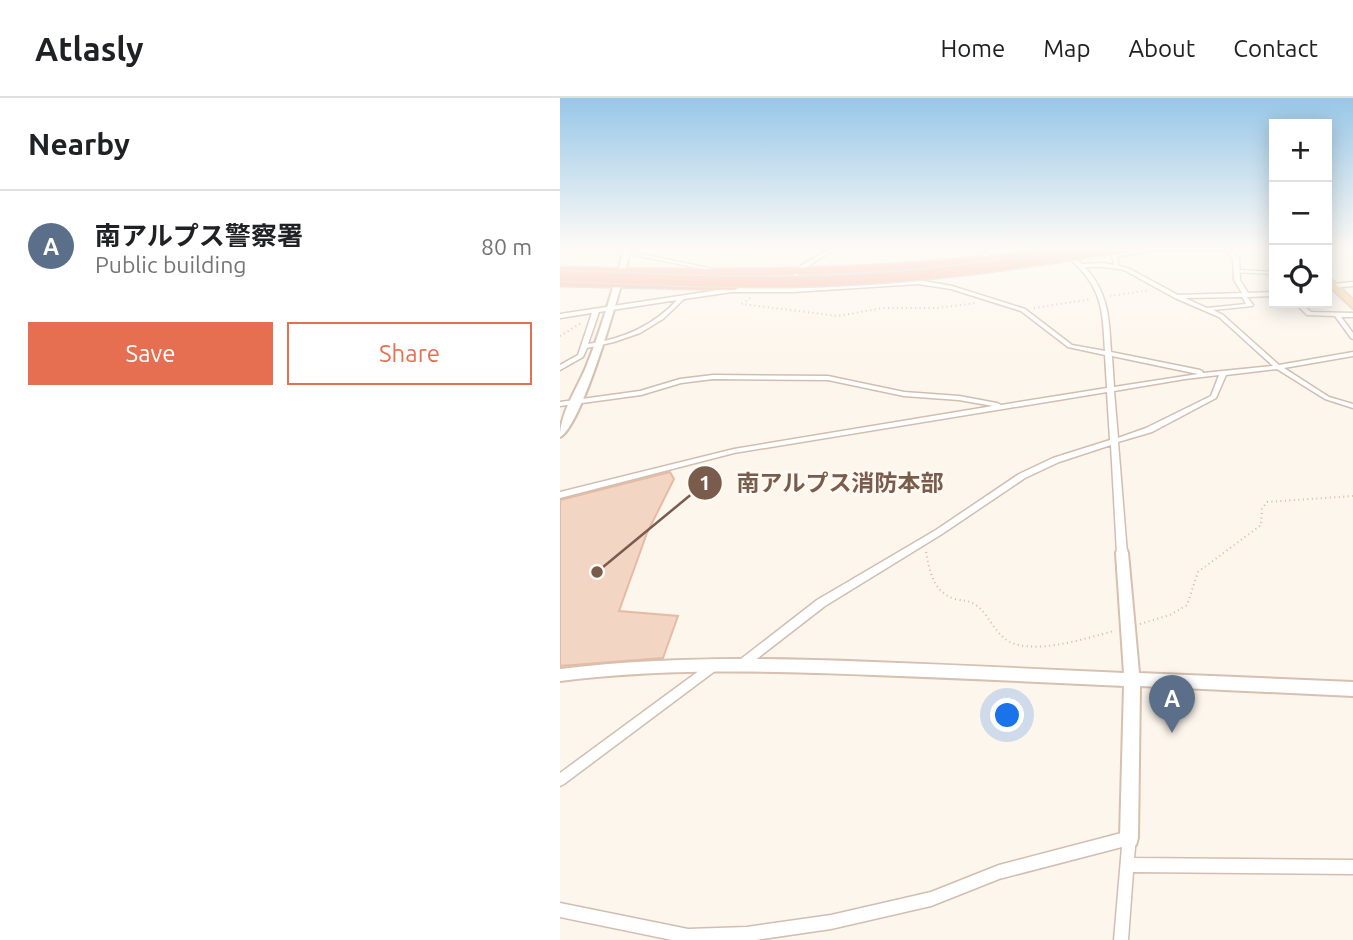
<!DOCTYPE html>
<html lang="en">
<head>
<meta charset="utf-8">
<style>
  body { margin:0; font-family:Ubuntu,"Noto Sans JP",sans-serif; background:#f6f6f6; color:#202124 }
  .controls { position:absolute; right:21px; top:21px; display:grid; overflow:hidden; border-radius:0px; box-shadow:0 4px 18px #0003 }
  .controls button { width:63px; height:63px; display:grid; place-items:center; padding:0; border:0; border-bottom:2px solid #e0e0e0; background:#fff; color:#202124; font:35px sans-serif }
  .you { position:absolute; left:448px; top:618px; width:24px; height:24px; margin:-18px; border:5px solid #fff; border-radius:50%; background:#1a73e8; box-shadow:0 0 0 10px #1a73e833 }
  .badge { display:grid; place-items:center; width:46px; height:46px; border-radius:50%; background:#e76f51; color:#fff; font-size:23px; font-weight:700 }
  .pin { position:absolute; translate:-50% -58px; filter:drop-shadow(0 2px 4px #0008) }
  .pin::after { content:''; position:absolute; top:37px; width:24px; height:21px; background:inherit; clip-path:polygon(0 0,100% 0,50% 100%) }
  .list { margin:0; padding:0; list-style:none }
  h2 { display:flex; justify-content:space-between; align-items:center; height:91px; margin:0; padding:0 28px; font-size:30px }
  h2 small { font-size:23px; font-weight:400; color:#757577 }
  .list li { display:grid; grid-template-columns:46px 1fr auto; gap:21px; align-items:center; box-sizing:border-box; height:112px; padding:0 28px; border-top:2px solid #e0e0e0 }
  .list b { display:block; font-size:26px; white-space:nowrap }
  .list p { margin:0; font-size:23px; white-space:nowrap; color:#757577 }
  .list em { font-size:23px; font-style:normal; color:#757577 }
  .actions { display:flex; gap:14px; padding:21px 28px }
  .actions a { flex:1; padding:16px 0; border:2px solid #e76f51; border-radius:0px; text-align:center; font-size:24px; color:#e76f51 }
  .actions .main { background:#e76f51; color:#fff }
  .icon { flex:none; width:38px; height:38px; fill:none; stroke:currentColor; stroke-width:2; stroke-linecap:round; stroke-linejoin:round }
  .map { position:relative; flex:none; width:793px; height:842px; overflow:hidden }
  header { display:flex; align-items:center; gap:42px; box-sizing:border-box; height:98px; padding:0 35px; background:#fff; border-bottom:2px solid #e0e0e0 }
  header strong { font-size:33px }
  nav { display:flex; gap:38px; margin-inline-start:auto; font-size:24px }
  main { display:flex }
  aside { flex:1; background:#fff }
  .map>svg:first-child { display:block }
</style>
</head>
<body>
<header>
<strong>Atlasly</strong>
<nav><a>Home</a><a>Map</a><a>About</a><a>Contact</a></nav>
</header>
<main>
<aside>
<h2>Nearby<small></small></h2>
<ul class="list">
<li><span class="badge" style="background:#5c6f8a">A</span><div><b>南アルプス警察署</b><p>Public building</p></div><em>80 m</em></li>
</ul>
<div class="actions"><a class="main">Save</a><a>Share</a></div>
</aside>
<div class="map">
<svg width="793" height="842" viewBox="0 0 793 842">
  <rect width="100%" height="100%" fill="#fdf6ec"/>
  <!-- building -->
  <path fill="#f3d5c3" stroke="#e6bba3" stroke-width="2" d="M110 374 114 381 87 435 59 513 118 518 103 560 0 568V402Z"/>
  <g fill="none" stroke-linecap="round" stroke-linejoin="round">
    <!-- lane casing -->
    <g stroke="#d1beb0" stroke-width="5">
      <g id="lane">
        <path d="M41 149 153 172"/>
        <path d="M677 173 714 175"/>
      </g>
    </g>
    <!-- street casing -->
    <g stroke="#d1beb0" stroke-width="3">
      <g id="street">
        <path d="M279 149H286L264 158 240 173 235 188V190L358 182 392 188 465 211 512 247 545 253C543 221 544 196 520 171 513 163 504 156 496 149H501L522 166 544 165 554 167 552 157 590 150 666 149 679 160 680 182 688 195 714 194V198L687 199 693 207 692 208 653 212 663 217 719 267 793 254V258L724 270 769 299 793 306V310L765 301 717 271 666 277 656 300 592 334 558 344 567 455 565 457H559L557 455 551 347 499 364 465 380 382 436 265 508 185 570 181 571 177 570 176 567 177 564 257 502 376 432 459 376 493 360 550 342 547 294 174 355 0 400V394L174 351 433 308 399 302 344 298 268 282 153 281 121 285 81 297 0 308V304L80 293 120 281 153 277 268 278 344 294 399 298 437 305 441 307 547 290 545 257 508 249 461 213 391 191 358 186 233 194H172L124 201 103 221 80 235 54 244 27 250 23 259 0 272V267L18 257 32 215 0 220V216L172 190H230L229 188 236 171 260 156ZM590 152H664L673 160 674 182 682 195 618 197 568 170 559 168 557 159ZM525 169H544L564 172 615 200 659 219 713 268 643 275 642 273 640 272 551 254C549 220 549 196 525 169ZM682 199 686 206 647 210 625 200ZM117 202C93 228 63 241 28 246L39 214ZM552 258 638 276 554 289ZM659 277 651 298 586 330 558 340 554 293 625 281Z"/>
        <path d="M412 149H417L436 162 431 163Z"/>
        <path d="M793 184V188L773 190 770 188 773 186Z"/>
        <path d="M735 205H741L751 214 793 215V219H781L793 235V241L791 240 775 218 747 217Z"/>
        <path d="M155 563 159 564 160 567 159 570 4 686 0 688V675L151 564Z"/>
        <path d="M569 733 574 735 576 740 574 760 793 762V776L573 774 568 842H554L562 749 439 781 371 808 271 831 196 842H112L0 819V805L128 831 187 829 271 817 371 794 439 767Z"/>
      </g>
    </g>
    <!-- secondary casing -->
    <g stroke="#d6c0b0" stroke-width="4">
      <g id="secondary">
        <path d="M65 149H71C64 180 23 328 0 339 0 315 17 291 26 269 42 230 53 189 65 149Z"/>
        <path d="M562 450 567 452 568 455 579 575 793 584V598L580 588 578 740 576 747 569 749 562 747 560 740 564 588C481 584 397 580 314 577 209 573 105 570 0 583V571C105 558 209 560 314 564 397 567 480 571 564 575L556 455 557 452Z"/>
      </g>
    </g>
    <!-- primary casing -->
    <g stroke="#dad1cd" stroke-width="4">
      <path id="primary" d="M767 178 793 202V210L767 186Z"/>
    </g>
    <!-- highway casing -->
    <g stroke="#dad1cd" stroke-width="3">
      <g id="highway">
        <path d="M501 149H524C511 157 459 161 441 163 294 179 148 179 0 175V169C168 173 334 173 501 149Z"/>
        <path d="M559 149H578L542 158 537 155Z"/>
        <path d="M0 182 175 186 180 189 175 192 0 188Z"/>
      </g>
    </g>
    <!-- path -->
    <g stroke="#d9b8a5" stroke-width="2" stroke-dasharray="1 3.5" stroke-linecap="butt">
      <path d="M681 155 714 156"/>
      <path d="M550 198 590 192"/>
      <path d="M190 200 182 206 278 218 323 210H377L416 205"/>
      <path d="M474 210 531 201"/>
      <path d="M0 238 23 224"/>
      <path d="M366 454C370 474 373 494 395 501 403 503 409 502 416 507 428 516 433 531 444 540 468 560 526 540 554 533"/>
      <path d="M580 526 610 517 627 507 638 474 701 427 702 411 707 404 793 398"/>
    </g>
    <!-- lane -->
    <use href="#lane" stroke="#fff" stroke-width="2.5"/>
    <!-- street -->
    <use href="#street" fill="#fff" fill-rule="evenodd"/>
    <!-- secondary -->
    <use href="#secondary" fill="#fff" fill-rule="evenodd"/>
    <!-- primary -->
    <use href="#primary" fill="#fbd9a5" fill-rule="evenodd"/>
    <!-- highway -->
    <use href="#highway" fill="#f7b7a3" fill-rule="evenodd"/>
    <!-- highway-bridge casing -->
    <g stroke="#dad1cd" stroke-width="13" stroke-linecap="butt">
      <path id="highway-bridge" d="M0 178C76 180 153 185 229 184 339 182 449 169 557 149"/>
    </g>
    <!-- highway-bridge -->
    <use href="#highway-bridge" stroke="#f7b7a3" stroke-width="10"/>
  </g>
  <!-- sky -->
  <linearGradient id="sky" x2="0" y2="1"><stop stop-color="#97c7e8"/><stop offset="0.56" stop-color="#fefbf6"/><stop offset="1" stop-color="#fefbf6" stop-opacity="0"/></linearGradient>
  <rect width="793" height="267" fill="url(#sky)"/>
  <!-- callouts -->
  <path fill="none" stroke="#7a5c4d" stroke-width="2.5" d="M37 474L145 385"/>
  <g fill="#7a5c4d" stroke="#fffaf3" stroke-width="2.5">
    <circle cx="37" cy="474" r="7"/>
    <circle cx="145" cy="385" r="18"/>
  </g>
  <g font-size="21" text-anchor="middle" font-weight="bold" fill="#fff">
    <text x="145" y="392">1</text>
  </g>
  <g font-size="23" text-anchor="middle" font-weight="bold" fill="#7a5c4d" stroke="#fffaf3" stroke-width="5" stroke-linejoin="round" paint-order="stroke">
    <text x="280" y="393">南アルプス消防本部</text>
  </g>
</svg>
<div class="controls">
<button>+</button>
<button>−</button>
<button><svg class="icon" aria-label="locate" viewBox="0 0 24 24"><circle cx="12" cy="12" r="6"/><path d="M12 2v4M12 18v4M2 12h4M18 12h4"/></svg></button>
</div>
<div class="you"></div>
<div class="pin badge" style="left:612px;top:635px;background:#5c6f8a">A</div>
</div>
</main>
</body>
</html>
